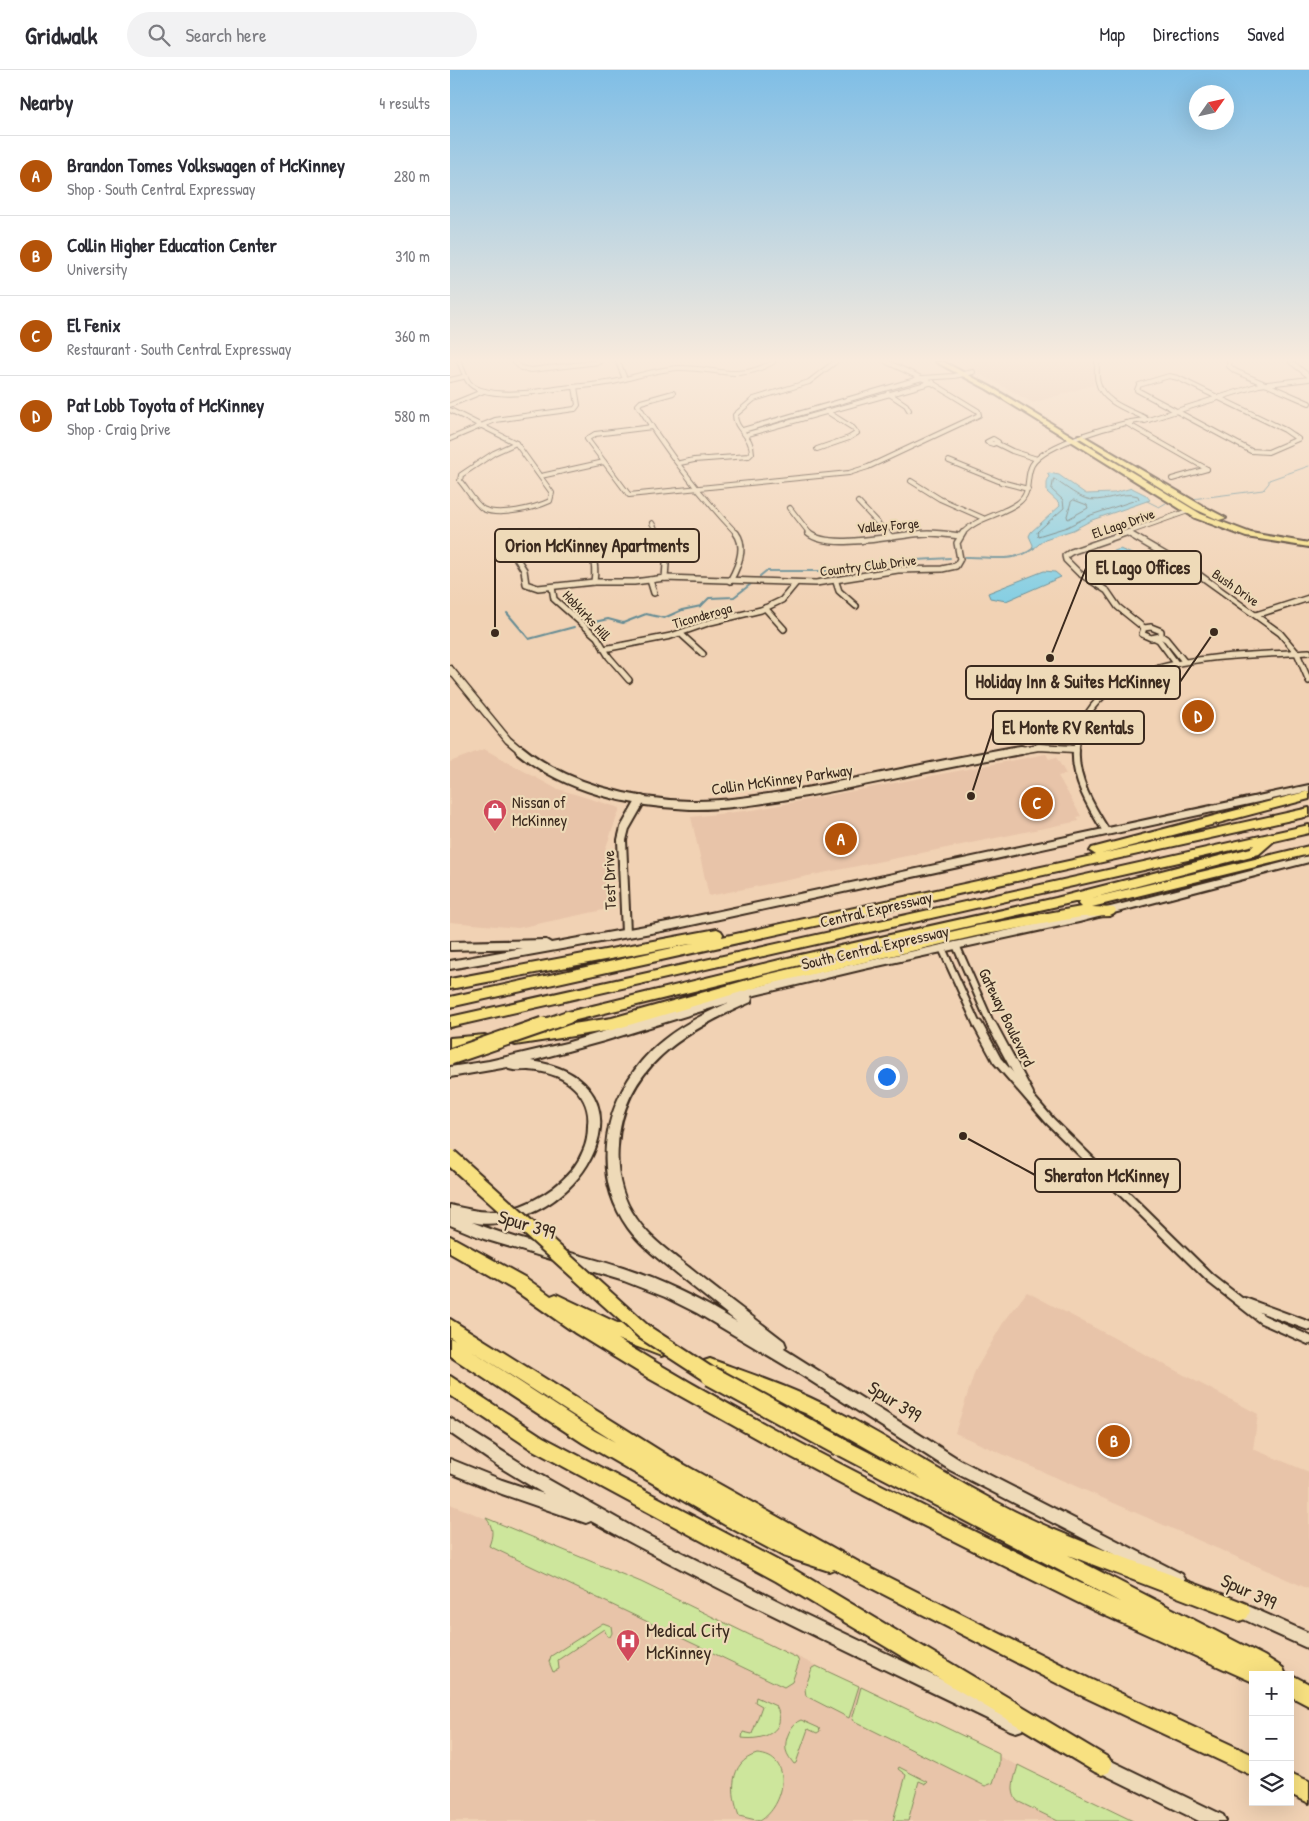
<!DOCTYPE html>
<html lang="en">
<head>
<meta charset="utf-8">
<style>
  body { margin:0; font-family:"Patrick Hand",sans-serif; background:#f2f2f3; color:#2b2b33 }
  .controls { position:absolute; right:15px; bottom:15px; display:grid; overflow:hidden; border-radius:0px; box-shadow:0 5px 20px #0002 }
  .controls button { width:45px; height:45px; display:grid; place-items:center; padding:0; border:0; border-bottom:1px solid #e1e1e2; background:#fff; color:#2b2b33; font:25px sans-serif }
  .compass { position:absolute; left:739px; top:15px; width:45px; height:45px; border-radius:50%; background:#fff; box-shadow:0 5px 20px #0002; rotate:56deg }
  .you { position:absolute; left:436px; top:1006px; width:18px; height:18px; margin:-12px; border:4px solid #fff; border-radius:50%; background:#1a73e8; box-shadow:0 0 0 8px #1a73e833 }
  .badge { display:grid; place-items:center; width:32px; height:32px; border-radius:50%; background:#b45309; color:#fff; font-size:16px; font-weight:700 }
  .pin { position:absolute; translate:-50% -50%; border:2px solid #fff; box-shadow:0 1px 5px #0006 }
  .list { margin:0; padding:0; list-style:none }
  h2 { display:flex; justify-content:space-between; align-items:center; height:65px; margin:0; padding:0 20px; font-size:21px }
  h2 small { font-size:16px; font-weight:400; color:#7c7c81 }
  .list li { display:grid; grid-template-columns:32px 1fr auto; gap:15px; align-items:center; box-sizing:border-box; height:80px; padding:0 20px; border-top:1px solid #e1e1e2 }
  .list b { display:block; font-size:19px; white-space:nowrap }
  .list p { margin:0; font-size:16px; white-space:nowrap; color:#7c7c81 }
  .list em { font-size:16px; font-style:normal; color:#7c7c81 }
  .icon { flex:none; width:28px; height:28px; fill:none; stroke:currentColor; stroke-width:2; stroke-linecap:round; stroke-linejoin:round }
  .map { position:relative; flex:none; width:859px; height:1751px; overflow:hidden }
  header { display:flex; align-items:center; gap:30px; box-sizing:border-box; height:70px; padding:0 25px; background:#fff; border-bottom:1px solid #e1e1e2 }
  header strong { font-size:24px }
  nav { display:flex; gap:28px; margin-inline-start:auto; font-size:18px }
  .search { width:350px; height:45px; background:#f2f2f3; display:flex; align-items:center; gap:12px; box-sizing:border-box; padding:0 18px; border-radius:28px; color:#7c7c81; font-size:19px }
  main { display:flex }
  aside { flex:1; background:#fff }
  .map>svg:first-child { display:block }
</style>
</head>
<body>
<header>
<strong>Gridwalk</strong>
<div class="search"><svg class="icon" aria-label="search" viewBox="0 0 24 24"><circle cx="10" cy="10" r="6"/><path d="M15 15l6 6"/></svg>Search here</div>
<nav><a>Map</a><a>Directions</a><a>Saved</a></nav>
</header>
<main>
<aside>
<h2>Nearby<small>4 results</small></h2>
<ul class="list">
<li><span class="badge">A</span><div><b>Brandon Tomes Volkswagen of McKinney</b><p>Shop · South Central Expressway</p></div><em>280 m</em></li>
<li><span class="badge">B</span><div><b>Collin Higher Education Center</b><p>University</p></div><em>310 m</em></li>
<li><span class="badge">C</span><div><b>El Fenix</b><p>Restaurant · South Central Expressway</p></div><em>360 m</em></li>
<li><span class="badge">D</span><div><b>Pat Lobb Toyota of McKinney</b><p>Shop · Craig Drive</p></div><em>580 m</em></li>
</ul>
</aside>
<div class="map">
<svg width="859" height="1751" viewBox="0 0 859 1751">
  <rect width="100%" height="100%" fill="#f1d2b4"/>
  <filter id="ink" filterUnits="userSpaceOnUse"><feTurbulence type="fractalNoise" baseFrequency=".02" numOctaves="2"/><feDisplacementMap in="SourceGraphic" scale="10" xChannelSelector="R" yChannelSelector="G"/><feConvolveMatrix kernelMatrix="1 2 1 2 8 2 1 2 1" color-interpolation-filters="sRGB"/></filter>
  <g filter="url(#ink)">
    <!-- built -->
    <g fill="#e8c4a9">
      <path d="M527 292H643V315L583 333 515 296Z"/>
      <path d="M34 679 105 718 170 738 155 780 158 839 68 858 0 852V692Z"/>
      <path d="M596 684 599 689 606 687 616 704 608 706 631 746 627 747 629 751 259 826 241 747 303 740Z"/>
      <path d="M577 1222 808 1344 803 1379 859 1402V1519L505 1363 525 1301 553 1253Z"/>
      <path d="M0 1434 191 1512 549 1683 550 1687 683 1751H0Z"/>
    </g>
    <!-- green -->
    <g fill="#cde69c" stroke="#84885d">
      <path d="M36 1448 191 1512 347 1588 349 1592 342 1612 334 1617 39 1476C43 1465 44 1458 36 1448Z"/>
      <path d="M153 1553 161 1556 162 1563 160 1567 157 1566 154 1559 108 1590 109 1599 103 1602 99 1592 101 1586Z"/>
      <path d="M366 1596 409 1616 399 1648 356 1626 355 1619 362 1598Z"/>
      <path d="M411 1617 549 1683V1694L543 1713 535 1716 402 1650Z"/>
      <path d="M306 1627 326 1636C339 1661 313 1671 292 1668L293 1662 302 1664 312 1636 305 1632Z"/>
      <path d="M351 1650 369 1658 370 1661 367 1663 358 1659 346 1693 344 1694C341 1690 337 1685 336 1680 334 1670 341 1653 351 1650Z"/>
      <path d="M307 1684C345 1686 335 1736 310 1751L289 1746C281 1724 278 1692 307 1684Z"/>
      <path d="M568 1695 578 1700 683 1751H608L567 1731C559 1719 565 1708 568 1695Z"/>
      <path d="M449 1697 478 1712 476 1714 469 1711 458 1751H443L456 1705 448 1699Z"/>
    </g>
    <!-- water -->
    <g fill="#83cee3" stroke="#668c94">
      <path d="M599 403 609 405 636 424 664 423 682 418 696 425 700 430 642 450 623 460 595 469 582 480 583 475 579 466 581 462 610 436 609 433 597 422V413L599 406 597 404Z"/>
      <path d="M670 479 682 484 690 492C677 508 648 504 634 492Z"/>
      <path d="M594 501 605 502 611 507 556 531 540 528 538 523Z"/>
    </g>
    <g fill="none" stroke-linecap="round" stroke-linejoin="round">
      <!-- shore -->
      <g stroke="#586c6d" stroke-width="1">
        <path d="M604 409C613 415 624 424 634 428 651 435 672 420 688 426L689 429 641 445 617 457 588 466 587 462 614 438 613 430 602 420Z"/>
        <path d="M624 430 637 435 638 438 618 449 617 446 621 432Z"/>
        <path d="M670 484 679 488 681 493 665 497 649 495 650 491Z"/>
      </g>
      <!-- stream-far1 -->
      <g stroke="#668c94" stroke-width="1">
        <path d="M742 429 813 420 819 413V410L859 396"/>
        <path d="M697 431 709 437 716 433"/>
      </g>
      <!-- stream -->
      <g stroke="#668c94" stroke-width="2">
        <path d="M515 487C539 486 563 494 584 478"/>
        <path d="M310 506 316 501H384L433 492 500 488"/>
        <path d="M57 543 79 569 124 557"/>
        <path d="M140 553 158 549 173 553 196 544 214 548 232 540 251 536 259 528 284 527 301 514"/>
      </g>
      <!-- minor-far3 casing -->
      <g stroke="#3b2a1e" stroke-width="6">
        <g id="minor-far3">
          <path d="M9 292C16 305 15 315 31 320 58 328 87 321 114 318 131 316 147 315 163 312 184 307 205 300 227 298 264 296 285 314 323 292"/>
          <path d="M65 292 71 298 81 300 149 292"/>
          <path d="M168 292 175 309"/>
          <path d="M647 292C647 299 646 306 648 312 652 332 679 340 695 348"/>
          <path d="M779 292V296L785 301 859 333"/>
          <path d="M841 292 859 306"/>
          <path d="M719 306 728 308 835 360 848 369 818 382 801 381 687 320 689 315Z"/>
          <path d="M0 310 13 307"/>
          <path d="M223 323 191 332 188 335C216 381 250 425 287 464"/>
          <path d="M438 323 456 335 459 340"/>
          <path d="M0 335 34 321"/>
          <path d="M0 340 66 373"/>
          <path d="M695 351 809 315 859 309"/>
          <path d="M676 353 757 399"/>
          <path d="M202 357 145 364 137 369 179 425 399 403 418 397 529 345 528 341 484 314 437 292"/>
          <path d="M293 360 472 308 504 306 523 302"/>
          <path d="M298 364 483 312"/>
          <path d="M0 369 45 350 125 339 128 335 125 317"/>
          <path d="M543 369 548 372 543 374 537 372Z"/>
          <path d="M66 373 102 423 100 431C85 438 49 447 33 439 24 433 17 419 10 411L11 405 44 383Z"/>
          <path d="M546 373 562 381 587 389"/>
          <path d="M367 379 399 368 407 363 403 358 376 341"/>
          <path d="M499 391 551 412 578 419"/>
          <path d="M230 393 244 390 299 386 302 383C302 365 285 360 285 345L304 329 359 312 385 292"/>
          <path d="M91 406 154 392"/>
          <path d="M722 409 757 399"/>
          <path d="M461 411 490 429 533 448"/>
          <path d="M408 432 438 464"/>
          <path d="M340 438 360 464"/>
          <path d="M202 453 208 464"/>
          <path d="M129 462 130 464"/>
          <path d="M472 464H487"/>
          <path d="M512 464C527 447 550 446 568 433 582 423 575 408 582 395 594 374 674 350 698 350"/>
          <path d="M673 464 738 441"/>
        </g>
      </g>
      <!-- minor-far2 casing -->
      <g stroke="#3b2a1e" stroke-width="8">
        <g id="minor-far2">
          <path d="M129 463C142 480 147 491 144 512"/>
          <path d="M207 463 217 480 215 508"/>
          <path d="M358 463C380 482 451 463 479 463 489 463 500 465 510 466"/>
          <path d="M437 463 441 467"/>
          <path d="M676 463 621 482 615 486 616 490 629 503 657 521 668 537 694 558"/>
          <path d="M678 463 748 504 830 563 847 583 859 611"/>
          <path d="M55 470 74 500 76 514 88 518 144 512H184L215 508 366 513 448 500 492 499 506 496 510 489 507 473 513 463"/>
          <path d="M200 510 204 523"/>
          <path d="M280 511C288 497 297 477 286 463"/>
          <path d="M386 512 389 521 406 536"/>
          <path d="M102 517 104 529 147 567 159 587 179 610"/>
          <path d="M315 538 334 559"/>
          <path d="M806 545 859 528"/>
          <path d="M701 557 711 561V566L701 568 692 564 694 558Z"/>
          <path d="M231 564 253 584"/>
          <path d="M711 566 716 569 734 591"/>
          <path d="M705 568 709 570 726 593"/>
          <path d="M154 579 221 566 261 552 311 540 332 530 346 513"/>
          <path d="M626 681C634 580 786 587 859 582"/>
        </g>
      </g>
      <!-- minor-far1 casing -->
      <g stroke="#3b2a1e" stroke-width="10">
        <g id="minor-far1">
          <path d="M626 680C624 709 641 737 656 761"/>
          <path d="M506 875 542 957"/>
          <path d="M492 878 528 957"/>
        </g>
      </g>
      <!-- minor casing -->
      <g stroke="#3b2a1e" stroke-width="12">
        <g id="minor">
          <path d="M528 955 547 990 600 1051 761 1209 812 1249 859 1270"/>
          <path d="M542 955 579 1024"/>
          <path d="M794 1232 859 1256"/>
        </g>
      </g>
      <!-- tertiary-far1 casing -->
      <g stroke="#3b2a1e" stroke-width="9">
        <g id="tertiary-far1">
          <path d="M0 599 58 670 71 681"/>
          <path d="M565 681 589 677 624 679"/>
        </g>
      </g>
      <!-- tertiary casing -->
      <g stroke="#3b2a1e" stroke-width="12">
        <g id="tertiary">
          <path d="M70 680C116 718 181 733 240 735 278 736 318 728 356 722 428 709 499 692 571 680"/>
          <path d="M176 863 172 770 175 758 191 730"/>
        </g>
      </g>
      <!-- secondary casing -->
      <g stroke="#3b2a1e" stroke-width="4">
        <g id="secondary">
          <path d="M859 715V721L223 859 0 899V891L73 878 0 880V872L96 870 101 873 223 851Z"/>
          <path d="M859 786V792L629 852 414 899 301 926 302 929 301 932C235 961 173 997 168 1076 166 1101 171 1127 186 1148 200 1169 222 1184 241 1199 272 1224 303 1247 334 1271L336 1276 334 1279 510 1390 732 1504 735 1509 732 1514 727 1517 722 1514 500 1400 353 1306 247 1243 215 1227 174 1211 34 1169 0 1155V1135C21 1140 39 1145 60 1139 89 1132 122 1109 133 1081 137 1073 138 1064 138 1055 140 1039 133 1025 121 1015 109 1005 93 1001 78 1000 72 1000 65 1001 59 999L58 997 0 1007V997L39 991 116 973 267 927 341 908 629 845ZM278 933C251 945 222 960 201 981 155 1027 138 1102 178 1158 191 1176 210 1190 227 1204 247 1220 267 1236 287 1252 251 1230 213 1211 173 1198 123 1182 71 1172 22 1152 39 1156 55 1153 71 1147 154 1119 193 1007 81 991L154 971Z"/>
          <path d="M0 1348 85 1402 195 1464 354 1544 572 1648 574 1654 572 1660 566 1662 560 1660C420 1592 278 1526 141 1451L136 1453 52 1424 0 1403V1389L52 1410 94 1424 48 1396 0 1363Z"/>
          <path d="M787 1531 859 1563V1579L782 1544 779 1539 782 1534Z"/>
          <path d="M649 1685 773 1745 776 1751H749L643 1699 641 1693 643 1687Z"/>
        </g>
      </g>
      <!-- primary casing -->
      <g stroke="#3b2a1e" stroke-width="4">
        <g id="primary">
          <path d="M486 292H494L541 317 751 444 801 463 859 473V477L796 467 745 448 537 319Z"/>
          <path d="M628 365H632L751 435 776 448 769 450 745 439 628 367Z"/>
        </g>
      </g>
      <!-- motorway casing -->
      <g stroke="#3b2a1e" stroke-width="4">
        <g id="motorway">
          <path d="M859 721V729L651 784 859 738V746L0 937V927L245 873 0 919V909L267 859 271 861 273 864 272 867 646 785 640 781 642 778Z"/>
          <path d="M859 755V763L824 771 809 784 642 828 859 776V784L642 837 664 838 666 841 664 844 660 846 631 847 526 866 315 915 162 960 65 975 60 973 58 969 60 965 65 963 162 948 315 905 526 856 631 837 628 834 629 831 350 895 118 952 113 951 111 947 113 943 118 942 350 885 606 828 801 778 804 775 0 957V947Z"/>
          <path d="M35 965 40 967 42 971 40 975 0 980V968Z"/>
          <path d="M0 1166 76 1208 101 1226 106 1224 165 1252 217 1272 219 1278 217 1284 211 1286 167 1269C325 1366 492 1446 659 1527L670 1532 383 1382 380 1376 383 1370 389 1367 473 1410 355 1343 254 1303 252 1297 254 1291 260 1289C301 1304 344 1318 383 1339 445 1371 502 1410 564 1441 640 1479 720 1502 797 1534L800 1541 797 1548 790 1551 618 1485 814 1586 833 1598 836 1605H803V1612L645 1541 442 1440 311 1371 200 1309 125 1263 64 1220 0 1183Z"/>
          <path d="M0 1249 217 1385 414 1495 640 1609 803 1685V1706L626 1623 384 1499 379 1501 333 1486 275 1455 133 1373 0 1286V1268L5 1270 0 1267ZM18 1278 165 1372 145 1361Z"/>
          <path d="M0 1306 93 1367 340 1497 659 1688 662 1695 659 1702 652 1705 645 1702 326 1511 81 1379 0 1325Z"/>
          <path d="M840 1604 859 1614V1636L840 1626V1605H838Z"/>
          <path d="M840 1703 859 1711V1733L840 1724Z"/>
        </g>
      </g>
      <!-- minor-far3 -->
      <use href="#minor-far3" stroke="#eedab8" stroke-width="4"/>
      <!-- minor-far2 -->
      <use href="#minor-far2" stroke="#eedab8" stroke-width="5"/>
      <!-- minor-far1 -->
      <use href="#minor-far1" stroke="#eedab8" stroke-width="6"/>
      <!-- minor -->
      <use href="#minor" stroke="#eedab8" stroke-width="8"/>
      <!-- tertiary-far1 -->
      <use href="#tertiary-far1" stroke="#eedab8" stroke-width="6"/>
      <!-- tertiary -->
      <use href="#tertiary" stroke="#eedab8" stroke-width="8"/>
      <!-- secondary -->
      <use href="#secondary" fill="#eedab8" fill-rule="evenodd"/>
      <!-- primary -->
      <use href="#primary" fill="#f8e181" fill-rule="evenodd"/>
      <!-- motorway -->
      <use href="#motorway" fill="#f8e181" fill-rule="evenodd"/>
      <!-- motorway-bridge-far2 casing -->
      <g stroke="#3b2a1e" stroke-width="16" stroke-linecap="butt">
        <path id="motorway-bridge-far2" d="M90 957 118 947"/>
      </g>
      <!-- motorway-bridge-far1 casing -->
      <g stroke="#3b2a1e" stroke-width="19" stroke-linecap="butt">
        <g id="motorway-bridge-far1">
          <path d="M0 987 93 955"/>
          <path d="M0 1087 194 1262 263 1307"/>
        </g>
      </g>
      <!-- motorway-bridge casing -->
      <g stroke="#3b2a1e" stroke-width="23" stroke-linecap="butt">
        <path id="motorway-bridge" d="M261 1306 389 1376"/>
      </g>
      <!-- motorway-bridge-far2 -->
      <use href="#motorway-bridge-far2" stroke="#f8e181" stroke-width="12"/>
      <!-- motorway-bridge-far1 -->
      <use href="#motorway-bridge-far1" stroke="#f8e181" stroke-width="15"/>
      <!-- motorway-bridge -->
      <use href="#motorway-bridge" stroke="#f8e181" stroke-width="19"/>
    </g>
  </g>
  <!-- sky -->
  <linearGradient id="sky" x2="0" y2="1"><stop stop-color="#7fbee6"/><stop offset="0.54" stop-color="#f9ebdd"/><stop offset="1" stop-color="#f9ebdd" stop-opacity="0"/></linearGradient>
  <rect width="859" height="538" fill="url(#sky)"/>
  <!-- icons -->
  <defs>
    <g id="shop-pin" transform="scale(1.25)"><path d="M0 17L-7.5 6A9.5 9.5 0 1 1 7.5 6Z" fill="#d1495b" stroke="#eedab8"/><path d="M-5-2.5h2.3a2.7 3.5 0 0 1 5.4 0H5L5.5 6h-11ZM-1.5-2.5h3a1.5 2.3 0 0 0-3 0Z" fill="#fff"/></g>
    <g id="hospital-pin" transform="scale(1.25)"><path d="M0 17L-7.5 6A9.5 9.5 0 1 1 7.5 6Z" fill="#d1495b" stroke="#eedab8"/><path d="M-5-5h3v3.5h4V-5h3V5h-3V1.5h-4V5h-3Z" fill="#fff"/></g>
  </defs>
  <g fill-rule="evenodd">
    <use href="#shop-pin" x="45" y="741"/>
    <use href="#hospital-pin" x="178" y="1571"/>
  </g>
  <g text-anchor="middle" dominant-baseline="central" stroke-width="4.5" stroke-linejoin="round" paint-order="stroke">
    <!-- far-street labels -->
    <g font-size="14" fill="#3b2a1e" stroke="#eedab8">
      <text transform="translate(673 453) rotate(-19)">El Lago Drive</text>
      <text transform="translate(438 455) rotate(-5)">Valley Forge</text>
      <text transform="translate(418 495) rotate(-7)">Country Club Drive</text>
      <text transform="translate(786 517) rotate(35)">Bush Drive</text>
      <text transform="translate(137 545) rotate(47)">Hobkirks Hill</text>
      <text transform="translate(252 545) rotate(-16)">Ticonderoga</text>
    </g>
    <!-- street labels -->
    <g font-size="16" fill="#3b2a1e" stroke="#eedab8">
      <text transform="translate(332 709) rotate(-8)">Collin McKinney Parkway</text>
      <text transform="translate(159 810) rotate(-92)">Test Drive</text>
      <text transform="translate(426 839) rotate(-13)">Central Expressway</text>
      <text transform="translate(425 877) rotate(-13)">South Central Expressway</text>
      <text transform="translate(557 947) rotate(64)">Gateway Boulevard</text>
    </g>
    <!-- poi labels -->
    <g font-size="16" fill="#3b2a1e" stroke="#eedab8" text-anchor="start">
      <text x="62" y="732">Nissan of<tspan x="62" dy="18">McKinney</tspan></text>
    </g>
    <!-- near-street labels -->
    <g font-size="19" fill="#3b2a1e" stroke="#eedab8">
      <text transform="translate(77 1154) rotate(17)">Spur 399</text>
      <text transform="translate(445 1331) rotate(33)">Spur 399</text>
      <text transform="translate(799 1521) rotate(25)">Spur 399</text>
    </g>
    <!-- near-poi labels -->
    <g font-size="19" fill="#3b2a1e" stroke="#eedab8" text-anchor="start">
      <text x="196" y="1560">Medical City<tspan x="196" dy="22">McKinney</tspan></text>
    </g>
  </g>
  <!-- callouts -->
  <path fill="none" stroke="#3b2a1e" stroke-width="2" d="M45 563L45 476M600 588L636 498M764 562L730 612M521 726L543 658M513 1066L585 1105"/>
  <g fill="#3b2a1e" stroke="#eedab8" stroke-width="2">
    <circle cx="45" cy="563" r="5"/>
    <circle cx="600" cy="588" r="5"/>
    <circle cx="764" cy="562" r="5"/>
    <circle cx="521" cy="726" r="5"/>
    <circle cx="513" cy="1066" r="5"/>
  </g>
  <g fill="#eedab8" stroke="#3b2a1e" stroke-width="2">
    <rect x="45" y="459" width="204" height="33" rx="5"/>
    <rect x="636" y="481" width="115" height="33" rx="5"/>
    <rect x="516" y="596" width="214" height="33" rx="5"/>
    <rect x="543" y="641" width="151" height="33" rx="5"/>
    <rect x="585" y="1089" width="145" height="33" rx="5"/>
  </g>
  <g font-size="18" text-anchor="middle" font-weight="bold" fill="#3b2a1e">
    <text x="147" y="482">Orion McKinney Apartments</text>
    <text x="693" y="504">El Lago Offices</text>
    <text x="623" y="618">Holiday Inn &amp; Suites McKinney</text>
    <text x="618" y="664">El Monte RV Rentals</text>
    <text x="657" y="1112">Sheraton McKinney</text>
  </g>
</svg>
<div class="controls">
<button>+</button>
<button>−</button>
<button><svg class="icon" aria-label="layers" viewBox="0 0 24 24"><path d="M12 4l9 5-9 5-9-5zM3 14l9 5 9-5"/></svg></button>
</div>
<svg class="compass" viewBox="-18 -18 36 36"><path d="M0-13l5 13h-10z" fill="#e53935"/><path d="M0 13l5-13h-10z" fill="#7c7c81"/></svg>
<div class="you"></div>
<div class="pin badge" style="left:391px;top:769px">A</div>
<div class="pin badge" style="left:664px;top:1371px">B</div>
<div class="pin badge" style="left:587px;top:733px">C</div>
<div class="pin badge" style="left:748px;top:646px">D</div>
</div>
</main>
</body>
</html>
